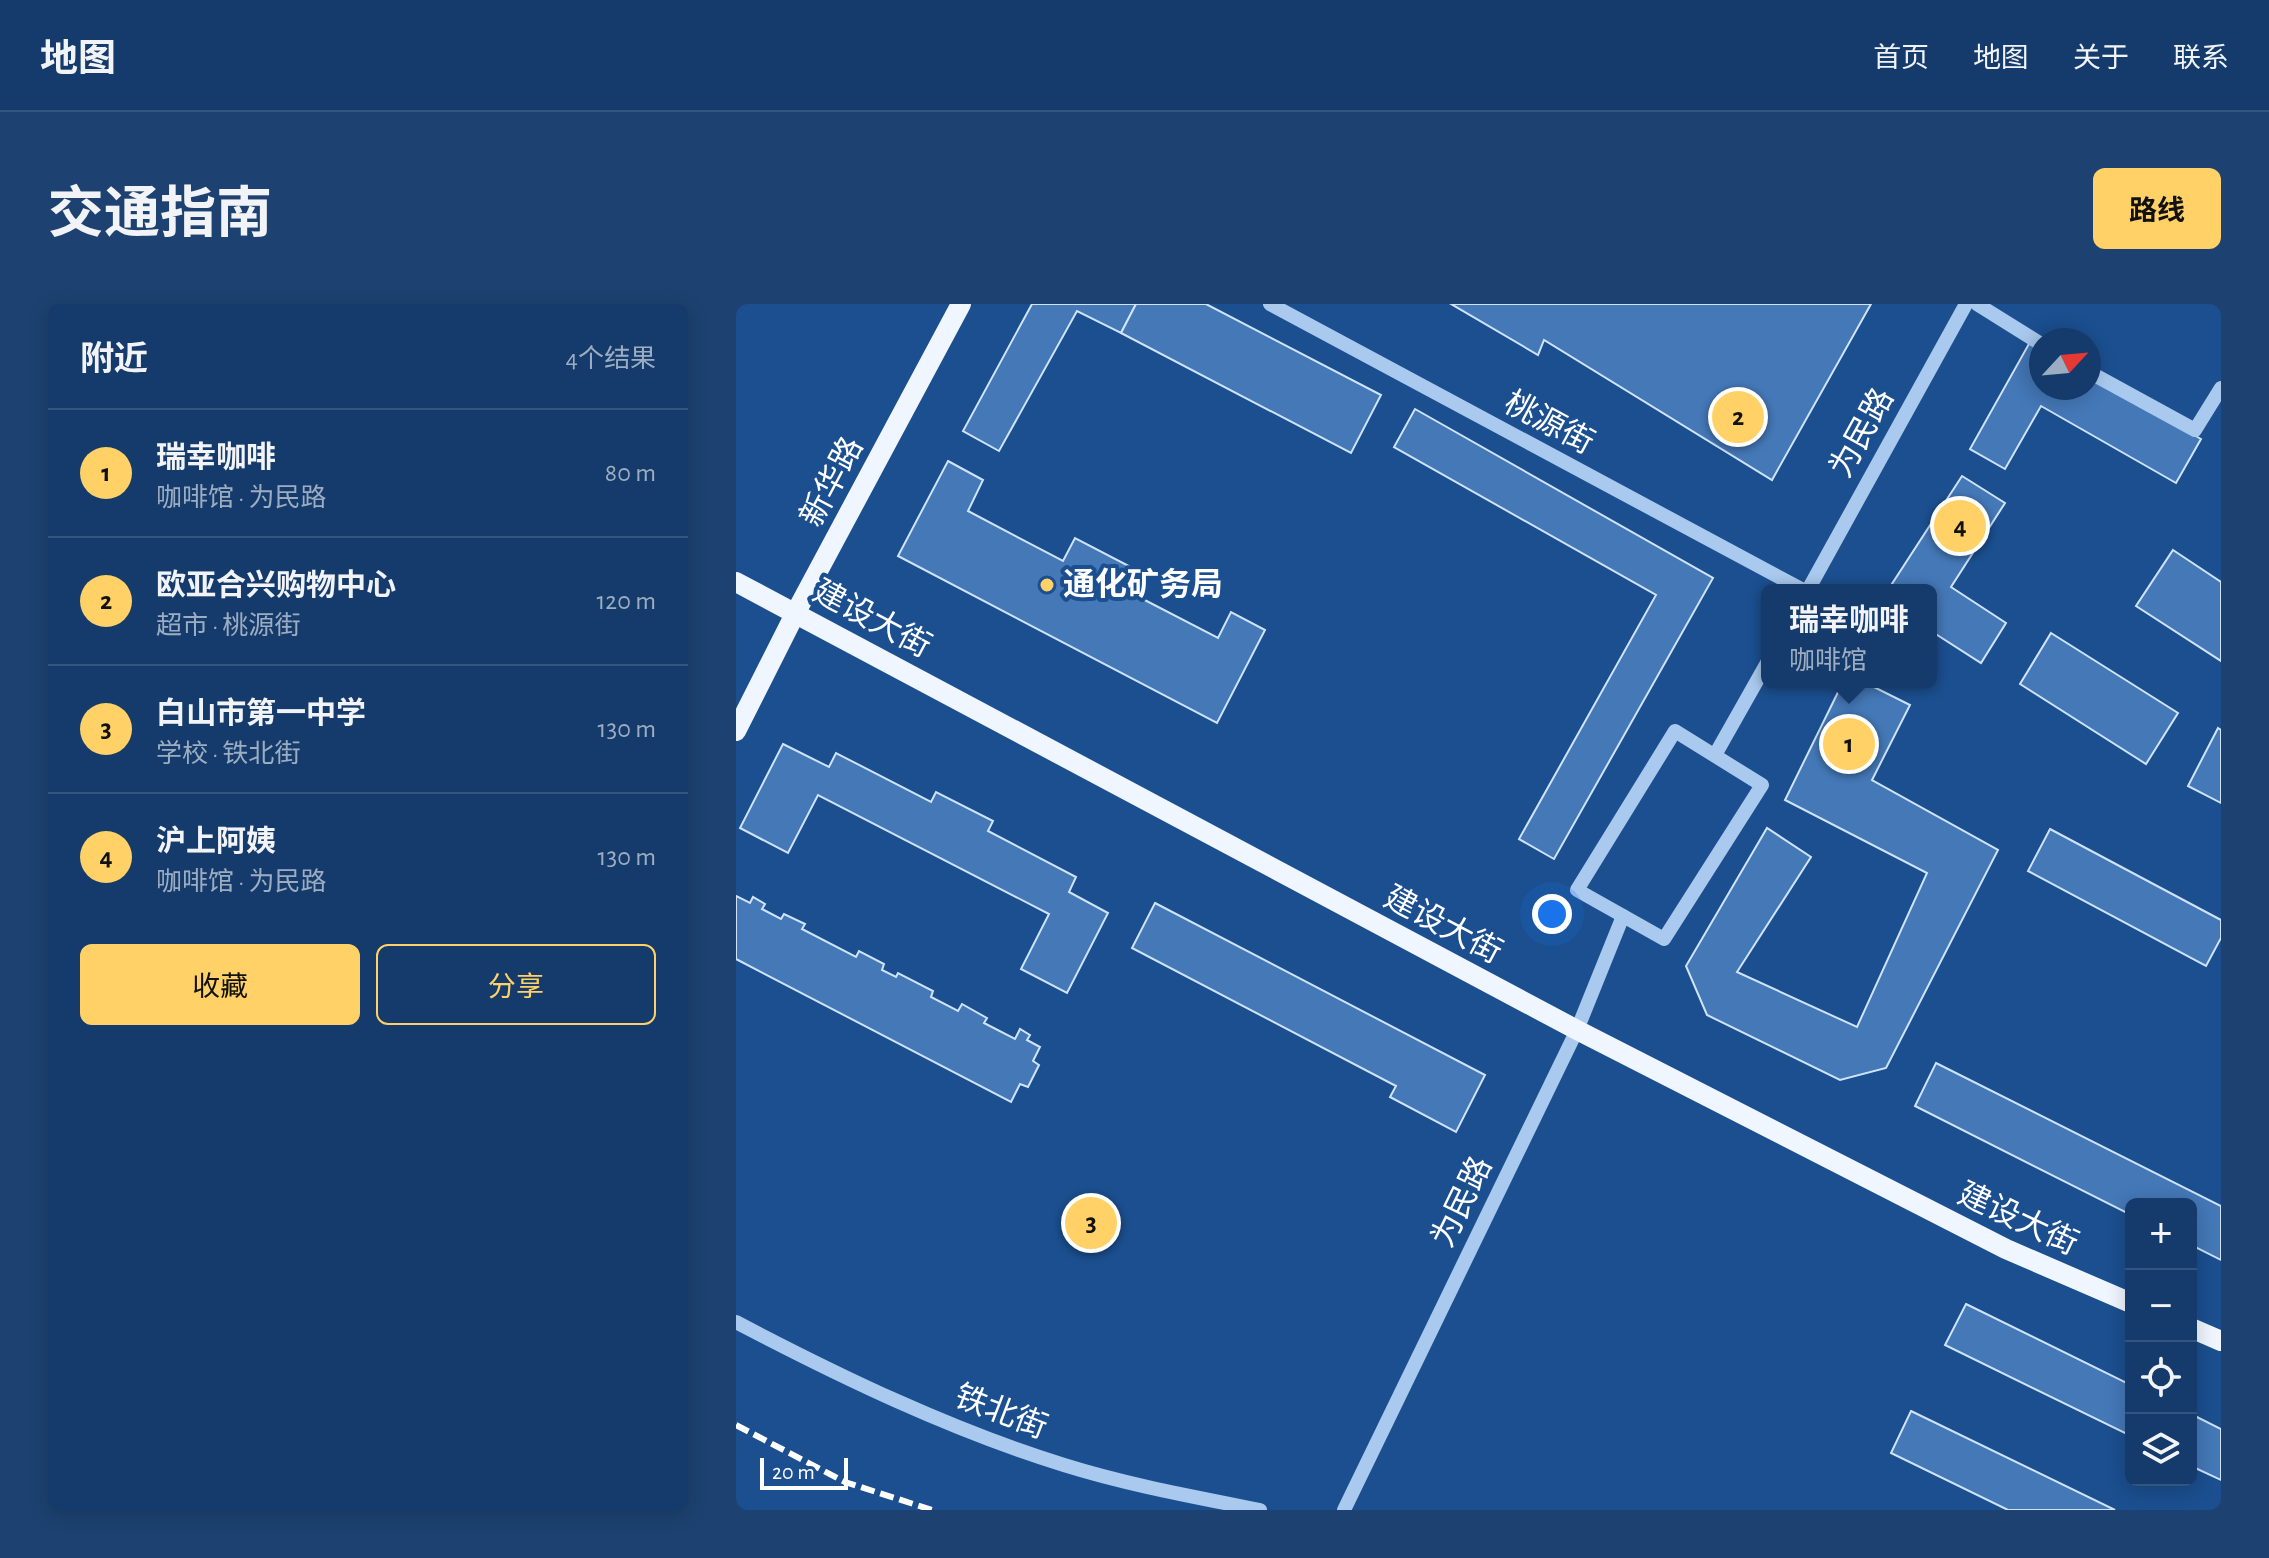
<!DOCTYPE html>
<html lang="zh">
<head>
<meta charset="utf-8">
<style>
  body { margin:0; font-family:"Alegreya Sans","Noto Sans SC",sans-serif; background:#1d4271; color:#f1f3f6 }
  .controls { position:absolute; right:24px; bottom:24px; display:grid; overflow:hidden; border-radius:12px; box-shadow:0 4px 20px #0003 }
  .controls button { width:72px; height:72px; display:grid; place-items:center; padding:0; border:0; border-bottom:2px solid #33557e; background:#143b6b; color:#f1f3f6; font:40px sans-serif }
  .compass { position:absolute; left:1293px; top:24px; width:72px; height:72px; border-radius:50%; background:#143b6b; box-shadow:0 4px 20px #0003; rotate:64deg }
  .scale { position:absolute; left:24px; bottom:20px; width:88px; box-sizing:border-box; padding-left:8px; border:4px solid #fff; border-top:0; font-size:22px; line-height:28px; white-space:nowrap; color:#fff; -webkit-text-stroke:6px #1b4f8f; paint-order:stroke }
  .you { position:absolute; left:816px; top:610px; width:28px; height:28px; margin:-20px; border:6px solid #fff; border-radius:50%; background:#1a73e8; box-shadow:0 0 0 12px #1a73e833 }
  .badge { display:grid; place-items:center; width:52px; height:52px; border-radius:50%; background:#ffd166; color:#111; font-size:26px; font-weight:700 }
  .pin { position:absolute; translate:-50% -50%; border:4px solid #fff; box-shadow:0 2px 8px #0006 }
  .popup { position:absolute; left:1025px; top:280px; width:176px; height:104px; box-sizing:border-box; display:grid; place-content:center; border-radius:12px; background:#143b6b; filter:drop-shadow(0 2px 6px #0005); font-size:26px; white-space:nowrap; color:#9dadc1 }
  .popup b { font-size:30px; color:#f1f3f6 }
  .popup::after { content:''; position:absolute; left:50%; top:100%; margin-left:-16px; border:16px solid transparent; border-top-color:#143b6b }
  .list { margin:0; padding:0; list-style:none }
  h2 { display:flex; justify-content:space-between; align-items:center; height:104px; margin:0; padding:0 32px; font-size:34px }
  h2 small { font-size:26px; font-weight:400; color:#9dadc1 }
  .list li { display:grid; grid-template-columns:52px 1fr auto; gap:24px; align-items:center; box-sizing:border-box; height:128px; padding:0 32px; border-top:2px solid #33557e }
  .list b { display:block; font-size:30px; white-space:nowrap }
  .list p { margin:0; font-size:26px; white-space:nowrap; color:#9dadc1 }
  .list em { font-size:26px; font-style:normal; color:#9dadc1 }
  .actions { display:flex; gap:16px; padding:24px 32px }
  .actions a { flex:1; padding:18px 0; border:2px solid #ffd166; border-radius:12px; text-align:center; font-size:28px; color:#ffd166 }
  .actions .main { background:#ffd166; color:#111 }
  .icon { flex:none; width:44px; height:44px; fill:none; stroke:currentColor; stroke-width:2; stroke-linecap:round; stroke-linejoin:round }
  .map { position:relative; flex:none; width:1485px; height:1206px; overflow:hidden; border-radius:12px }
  header { display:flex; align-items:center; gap:48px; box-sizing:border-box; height:112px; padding:0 40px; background:#143b6b; border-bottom:2px solid #33557e }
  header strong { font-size:38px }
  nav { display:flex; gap:44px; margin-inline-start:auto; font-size:28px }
  .intro { display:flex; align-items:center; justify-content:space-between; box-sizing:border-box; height:192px; padding:0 48px }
  h1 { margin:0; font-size:56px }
  .button { padding:20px 36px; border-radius:12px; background:#ffd166; color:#111; font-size:28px; font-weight:700 }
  main { display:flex; gap:48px; padding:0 48px }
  aside { flex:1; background:#143b6b; border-radius:12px; box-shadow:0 4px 20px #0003 }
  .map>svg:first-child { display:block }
</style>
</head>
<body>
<header>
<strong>地图</strong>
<nav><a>首页</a><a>地图</a><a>关于</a><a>联系</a></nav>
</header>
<div class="intro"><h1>交通指南</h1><a class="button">路线</a></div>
<main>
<aside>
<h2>附近<small>4个结果</small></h2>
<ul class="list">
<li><span class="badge">1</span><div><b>瑞幸咖啡</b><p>咖啡馆 · 为民路</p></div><em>80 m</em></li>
<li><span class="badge">2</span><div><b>欧亚合兴购物中心</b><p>超市 · 桃源街</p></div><em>120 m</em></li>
<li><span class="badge">3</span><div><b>白山市第一中学</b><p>学校 · 铁北街</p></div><em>130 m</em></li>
<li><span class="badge">4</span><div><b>沪上阿姨</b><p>咖啡馆 · 为民路</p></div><em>130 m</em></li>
</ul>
<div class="actions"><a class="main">收藏</a><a>分享</a></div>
</aside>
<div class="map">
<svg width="1485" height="1206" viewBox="0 0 1485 1206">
  <rect width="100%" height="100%" fill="#1b4f8f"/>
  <!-- building -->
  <g fill="#4478b7" stroke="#cfe3fa" stroke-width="2">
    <path d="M296 0H400L385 29 341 7 263 147 227 127Z"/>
    <path d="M400 0H470L645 91 615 149 385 29Z"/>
    <path d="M715 0H1135L1036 176 808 36 802 51Z"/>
    <path d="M1294 38 1305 44V84H1353V71L1465 135 1440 179 1305 102 1269 165 1234 145Z"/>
    <path d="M679 105 977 274 818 555 783 535 920 291 658 143Z"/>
    <path d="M212 157 247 176 232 207 327 257 339 234 410 271 399 291 482 334 495 308 529 326 481 419 162 252Z"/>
    <path d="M1226 172 1269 199 1215 283 1270 319 1245 359 1195 327V286H1152Z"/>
    <path d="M1437 246 1485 278V357L1400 302Z"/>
    <path d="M1315 329 1442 409 1410 460 1284 380Z"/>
    <path d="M1107 378H1128L1174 401 1136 476 1262 546 1150 764 1104 776 971 711 950 662 1031 524 1075 553 1001 668 1121 723 1191 569 1049 496Z"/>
    <path d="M1482 424 1485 426V499L1452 482Z"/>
    <path d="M47 440 93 463 100 449 195 498 200 488 257 517 252 527 340 573 333 588 372 609 331 689 285 665 313 610 82 491 52 549 4 524Z"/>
    <path d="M1314 525 1485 616V634L1470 662 1292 567Z"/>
    <path d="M0 592 14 599 17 593 29 600 26 605 45 615 48 610 69 620 66 625 120 653 123 647 148 660 146 666 160 673 162 669 197 687 195 693 222 707 226 700 251 714 248 719 279 735 284 725 294 731 291 736 304 743 297 757 303 761 292 783 284 780 275 798 0 655Z"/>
    <path d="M419 599 749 771 720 828 654 793 660 782 396 644Z"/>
    <path d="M1200 759 1485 902V956L1455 941V900H1395V911L1179 802Z"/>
    <path d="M1230 1000 1395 1081V1132L1209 1041Z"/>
    <path d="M1175 1107 1379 1206H1272L1155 1149Z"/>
    <path d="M1455 1110 1485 1125V1176L1455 1162Z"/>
  </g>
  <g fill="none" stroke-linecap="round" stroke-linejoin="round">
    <!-- minor -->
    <g stroke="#a9c9ee" stroke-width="14">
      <path d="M534 0 1067 286"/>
      <path d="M1241 0 1305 40"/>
      <path d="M1353 68 1459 126 1485 84"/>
      <path d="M1072 286 1230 0"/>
      <path d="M939 427 1026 481 928 635 841 586Z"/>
      <path d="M979 451 1031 359"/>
      <path d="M0 1018C105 1073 215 1126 328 1161 392 1181 459 1193 524 1206"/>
      <path d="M608 1206 841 726 887 612"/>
    </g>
    <!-- major -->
    <g stroke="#f0f6ff" stroke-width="20">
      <path d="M0 278 841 726 1270 945 1395 999"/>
      <path d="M0 427 60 308 225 0"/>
      <path d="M1455 1024 1485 1037"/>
    </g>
    <!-- rail -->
    <path stroke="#fff" stroke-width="6" stroke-dasharray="14 6" stroke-linecap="butt" d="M0 1121 109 1178 196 1206"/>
  </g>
  <!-- markers -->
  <circle fill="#ffd166" stroke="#1b4f8f" stroke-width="3" cx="311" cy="281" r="8"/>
  <g text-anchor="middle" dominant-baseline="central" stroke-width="8" stroke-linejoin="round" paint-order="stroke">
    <!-- street labels -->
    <g font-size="32" fill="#fff" stroke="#1b4f8f">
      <text transform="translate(813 119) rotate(28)">桃源街</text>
      <text transform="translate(1126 129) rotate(-61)">为民路</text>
      <text transform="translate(96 178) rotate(-62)">新华路</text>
      <text transform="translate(136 315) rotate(28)">建设大街</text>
      <text transform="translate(707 621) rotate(28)">建设大街</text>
      <text transform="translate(726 898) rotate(-64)">为民路</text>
      <text transform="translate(1282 915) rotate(25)">建设大街</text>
      <text transform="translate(265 1108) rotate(21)">铁北街</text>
    </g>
    <!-- poi labels -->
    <g font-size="32" font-weight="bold" fill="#fff" stroke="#1b4f8f" text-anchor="start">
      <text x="327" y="281">通化矿务局</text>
    </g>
  </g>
</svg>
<div class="controls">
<button>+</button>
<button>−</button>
<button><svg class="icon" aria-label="locate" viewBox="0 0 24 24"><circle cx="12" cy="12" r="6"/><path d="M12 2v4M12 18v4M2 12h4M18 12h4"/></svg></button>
<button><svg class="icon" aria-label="layers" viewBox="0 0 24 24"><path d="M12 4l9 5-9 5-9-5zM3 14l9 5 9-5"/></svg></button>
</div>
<svg class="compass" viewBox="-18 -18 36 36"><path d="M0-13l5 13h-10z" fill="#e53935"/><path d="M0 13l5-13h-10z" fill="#9dadc1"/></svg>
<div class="scale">20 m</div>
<div class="you"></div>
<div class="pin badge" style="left:1113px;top:440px">1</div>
<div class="popup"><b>瑞幸咖啡</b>咖啡馆</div>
<div class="pin badge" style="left:1002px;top:113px">2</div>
<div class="pin badge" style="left:355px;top:919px">3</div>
<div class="pin badge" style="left:1224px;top:222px">4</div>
</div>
</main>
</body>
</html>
